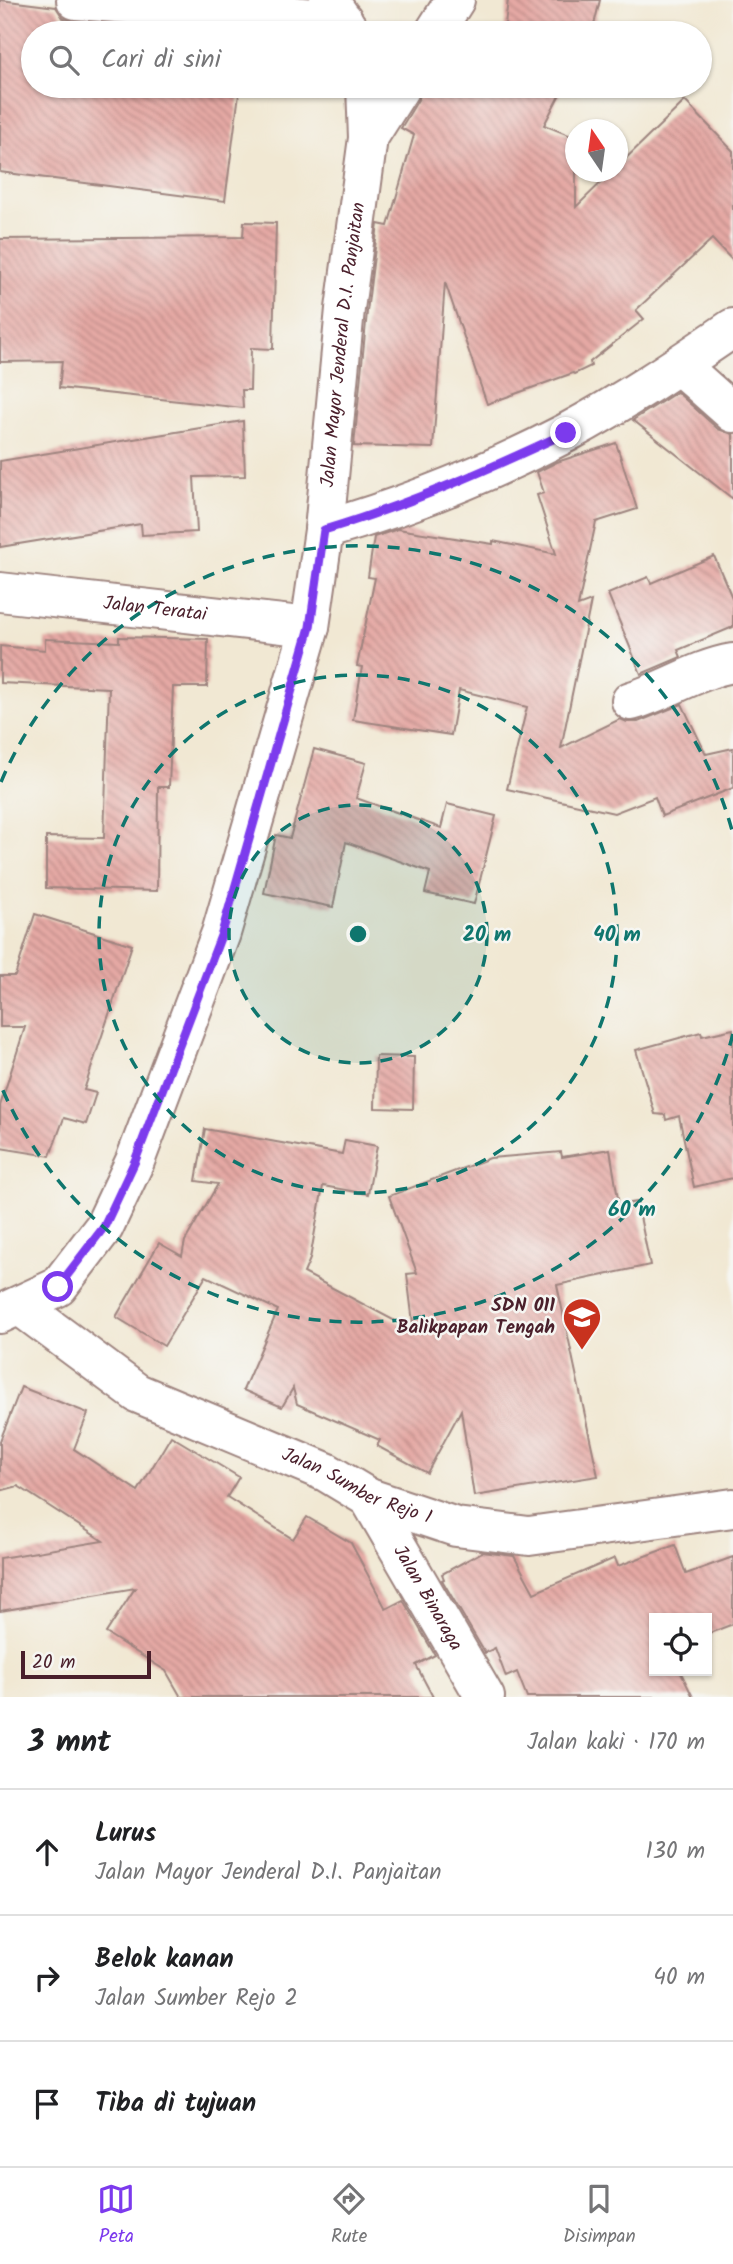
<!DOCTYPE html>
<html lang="id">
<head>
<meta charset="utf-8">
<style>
  body { margin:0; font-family:Kalam,sans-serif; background:#f2f2f2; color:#202124 }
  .controls { position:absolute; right:21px; bottom:21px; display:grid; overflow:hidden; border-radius:0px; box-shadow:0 2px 5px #0004 }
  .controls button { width:63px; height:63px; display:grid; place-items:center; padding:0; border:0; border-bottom:2px solid #e0e0e0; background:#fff; color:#202124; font:35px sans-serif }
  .compass { position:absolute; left:565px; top:119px; width:63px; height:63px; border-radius:50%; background:#fff; box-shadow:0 2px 5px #0004; rotate:347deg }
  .scale { position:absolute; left:21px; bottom:18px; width:130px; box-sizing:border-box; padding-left:7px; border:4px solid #4a1f2b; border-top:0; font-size:19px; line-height:24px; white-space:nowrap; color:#4a1f2b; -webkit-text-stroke:5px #f6f6f2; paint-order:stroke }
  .stop { position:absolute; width:21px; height:21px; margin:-16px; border:5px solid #7c3aed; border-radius:50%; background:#fff }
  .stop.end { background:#7c3aed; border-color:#fff; box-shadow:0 2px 7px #0008 }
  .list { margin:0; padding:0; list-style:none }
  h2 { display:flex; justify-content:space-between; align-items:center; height:91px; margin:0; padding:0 28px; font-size:30px }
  h2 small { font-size:23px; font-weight:400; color:#757577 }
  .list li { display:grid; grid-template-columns:46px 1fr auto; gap:21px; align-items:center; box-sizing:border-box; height:126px; padding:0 28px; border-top:2px solid #e0e0e0 }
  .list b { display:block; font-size:26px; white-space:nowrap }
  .list p { margin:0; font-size:23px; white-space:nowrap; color:#757577 }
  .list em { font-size:23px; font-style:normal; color:#757577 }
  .icon { flex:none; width:38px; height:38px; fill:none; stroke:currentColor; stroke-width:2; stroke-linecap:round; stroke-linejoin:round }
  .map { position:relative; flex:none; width:733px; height:1697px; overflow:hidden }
  .search { position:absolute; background:#fff; box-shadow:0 2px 5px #0004; left:21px; right:21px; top:21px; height:77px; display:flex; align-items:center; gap:18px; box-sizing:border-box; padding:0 24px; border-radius:38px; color:#757577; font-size:26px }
  .sheet { height:469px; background:#fff }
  nav { display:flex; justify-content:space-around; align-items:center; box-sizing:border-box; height:98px; border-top:2px solid #e0e0e0; background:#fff; font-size:19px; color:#757577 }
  nav a { display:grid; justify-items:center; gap:4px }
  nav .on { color:#7c3aed }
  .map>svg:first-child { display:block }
</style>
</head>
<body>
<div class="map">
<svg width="733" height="1697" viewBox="0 0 733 1697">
  <defs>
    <pattern id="building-back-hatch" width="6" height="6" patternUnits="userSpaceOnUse" patternTransform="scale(1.75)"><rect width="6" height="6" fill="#e5a9a4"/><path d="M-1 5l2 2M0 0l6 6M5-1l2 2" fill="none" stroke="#bc8986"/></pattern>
  </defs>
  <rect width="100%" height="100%" fill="#f6f6f2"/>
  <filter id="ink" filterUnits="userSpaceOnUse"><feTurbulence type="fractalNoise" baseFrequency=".0143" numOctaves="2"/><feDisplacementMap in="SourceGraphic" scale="14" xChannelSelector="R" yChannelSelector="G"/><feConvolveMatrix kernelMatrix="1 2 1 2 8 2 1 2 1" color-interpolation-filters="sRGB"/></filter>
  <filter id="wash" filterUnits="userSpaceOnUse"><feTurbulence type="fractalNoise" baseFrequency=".00686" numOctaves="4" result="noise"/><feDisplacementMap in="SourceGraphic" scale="28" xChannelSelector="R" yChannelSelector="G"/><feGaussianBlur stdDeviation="1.57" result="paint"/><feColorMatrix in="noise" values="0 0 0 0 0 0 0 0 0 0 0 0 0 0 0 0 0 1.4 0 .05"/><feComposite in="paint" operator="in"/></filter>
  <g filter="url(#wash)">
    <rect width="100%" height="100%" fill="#f1e8d3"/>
    <g id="blocks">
      <!-- building -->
      <g fill="url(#building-back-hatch)">
        <path d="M0 0 56 7 63 18 74 22 227 33H33V86H240L225 201 0 172Z"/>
        <path d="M508 0H600L592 33H504Z"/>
        <path d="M423 86H544L560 94 544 125 576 138V207L612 172H618V166L685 101 733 151V261L712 239 636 310 644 319 590 362 591 366 574 374 573 373 487 404 445 282 433 448 354 446 367 312 378 224 388 226 414 135 401 128 419 98Z"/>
        <path d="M244 222 276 223 273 349 251 348 250 390H242L243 408 59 388 62 361 0 362V239L243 237Z"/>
        <path d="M677 392 718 429 733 434V499L633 420Z"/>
        <path d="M243 421 245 476 194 477 197 532 142 535 141 524 0 547V461Z"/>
        <path d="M616 443 637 509 596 522 578 606 591 601 561 748 620 719 627 722H638L682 704 706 754 733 748V788L662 816 655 797 614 813 507 789 527 707 459 690 451 735 353 720 362 667 357 666 375 578 368 577 374 537 398 529 493 544V541L556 554 537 495 544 493 537 472 557 462Z"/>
        <path d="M714 556 733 600V627L678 650 681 657 641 674 608 594 648 577 651 583Z"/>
        <path d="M119 637 208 639 207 687H173L169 787H158L157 891 46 888V837L104 838 109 688 0 683V646L45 650V639L119 642Z"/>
        <path d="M314 749 366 763 356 798 441 828 447 804 496 816 474 904 425 893 430 872 346 842 333 907 264 893 276 835 290 838Z"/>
        <path d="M35 914 132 945 84 1090 96 1093 86 1124 64 1118 50 1156 0 1148V1106L25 1027H0V976H15Z"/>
        <path d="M733 1029V1178L694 1187 679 1116 666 1120 665 1115 655 1114 636 1050 701 1032 702 1036Z"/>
        <path d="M376 1056 414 1057 413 1109 375 1108Z"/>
        <path d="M205 1129 342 1154 345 1140 377 1146 368 1194 323 1186 310 1259 304 1273 414 1331 407 1274 417 1273 389 1196 490 1158 561 1152 562 1157 610 1149 619 1205 637 1202 650 1265 557 1285 598 1476 474 1496 461 1410 427 1473 377 1446 380 1440 297 1404 293 1388 282 1407 243 1390 278 1310 206 1276 164 1346 116 1317 159 1243 182 1256 185 1241 218 1184 196 1181Z"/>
        <path d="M21 1387 88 1413 74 1449 138 1491 171 1436 239 1477 227 1497 293 1539 307 1517 351 1543 386 1609 403 1600 435 1655 416 1665 433 1697H181L166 1671 106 1633 135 1588 0 1611V1558L103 1541 18 1486 0 1491V1441Z"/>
        <path d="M675 1545 686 1574 733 1557V1624L707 1634V1618H654V1671H680L693 1697H527L517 1672 506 1677 495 1648 485 1653 442 1580 444 1579 442 1574 482 1552 514 1556 534 1593 615 1558 618 1566Z"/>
      </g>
    </g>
  </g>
  <g filter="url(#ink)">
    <use href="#blocks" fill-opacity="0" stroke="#9e847f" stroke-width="2"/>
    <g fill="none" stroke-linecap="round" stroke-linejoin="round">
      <!-- minor casing -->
      <g stroke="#9e847f" stroke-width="42">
        <g id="minor">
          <path d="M76 0 343 20"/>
          <path d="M434 33 455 0"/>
          <path d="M368 138 401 86"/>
          <path d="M679 365 733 413"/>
          <path d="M324 530C407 506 489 473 566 433 624 402 679 365 733 328"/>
          <path id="s1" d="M0 592 310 627"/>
          <path d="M631 701C666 691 697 669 733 663"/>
          <path id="s2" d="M20 1306 137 1393 326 1472 369 1498 456 1527 529 1536 733 1508"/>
          <path id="s3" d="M369 1498 485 1697"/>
        </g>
      </g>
      <!-- major casing -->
      <g stroke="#9e847f" stroke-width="42">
        <g id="major">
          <path d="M329 0 351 33"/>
          <path id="s4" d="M0 1314 58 1287 104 1227 135 1161 221 933 310 627 324 530 345 309 368 138 366 86"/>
        </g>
      </g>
      <!-- minor -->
      <use href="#minor" stroke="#fff" stroke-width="38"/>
      <!-- major -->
      <use href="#major" stroke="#fff" stroke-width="38"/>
    </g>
  </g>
  <g fill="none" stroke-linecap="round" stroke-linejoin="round" filter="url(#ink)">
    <!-- route -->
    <path stroke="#7c3aed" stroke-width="9" d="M58 1287 104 1227 135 1161 222 933 310 627 324 530C408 505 487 470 566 433"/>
  </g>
  <!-- distance rings -->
  <circle cx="358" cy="934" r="129" fill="#0f766e" fill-opacity=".12"/>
  <g fill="none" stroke="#0f766e" stroke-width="3.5" stroke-dasharray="12 9">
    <circle cx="358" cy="934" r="129"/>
    <circle cx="358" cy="934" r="259"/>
    <path d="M733 1034A388 388 0 0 1 1 1086M1 782A388 388 0 0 1 733 834"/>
  </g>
  <!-- icons -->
  <defs>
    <g id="school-pin" transform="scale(2.0125)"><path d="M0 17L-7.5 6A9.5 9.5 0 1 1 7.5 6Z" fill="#c8321e" stroke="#f6f6f2"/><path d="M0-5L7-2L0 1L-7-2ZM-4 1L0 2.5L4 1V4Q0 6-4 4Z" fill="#fff"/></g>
  </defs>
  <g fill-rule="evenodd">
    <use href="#school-pin" x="582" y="1317"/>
  </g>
  <g text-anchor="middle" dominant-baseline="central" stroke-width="5" stroke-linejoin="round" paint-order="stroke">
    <!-- street labels -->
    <g font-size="19" fill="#4a1f2b" stroke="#f6f6f2">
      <text stroke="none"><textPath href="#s4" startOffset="1059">Jalan Mayor Jenderal D.I. Panjaitan</textPath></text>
      <text stroke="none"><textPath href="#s1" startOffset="156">Jalan Teratai</textPath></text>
      <text stroke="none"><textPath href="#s2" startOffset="385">Jalan Sumber Rejo 1</textPath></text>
      <text stroke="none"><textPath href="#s3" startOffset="116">Jalan Binaraga</textPath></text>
    </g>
    <!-- poi labels -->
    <g font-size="19" font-weight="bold" fill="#4a1f2b" stroke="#f6f6f2" text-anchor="end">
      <text x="555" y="1306">SDN 011<tspan x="555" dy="22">Balikpapan Tengah</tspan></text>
    </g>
  </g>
  <circle cx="358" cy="934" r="10" fill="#0f766e" stroke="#f6f6f2" stroke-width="3.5"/>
  <g font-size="21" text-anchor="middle" font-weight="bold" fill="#0f766e" stroke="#f6f6f2" stroke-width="5" stroke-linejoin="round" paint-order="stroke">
    <text x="487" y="941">20 m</text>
    <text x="617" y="941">40 m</text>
    <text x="632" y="1216">60 m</text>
  </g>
</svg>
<div class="controls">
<button><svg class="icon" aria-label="locate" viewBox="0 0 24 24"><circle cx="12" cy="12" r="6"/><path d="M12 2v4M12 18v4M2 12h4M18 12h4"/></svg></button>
</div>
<svg class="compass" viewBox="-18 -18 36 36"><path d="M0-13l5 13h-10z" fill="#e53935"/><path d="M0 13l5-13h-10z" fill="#757577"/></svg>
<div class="scale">20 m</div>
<div class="stop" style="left:58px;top:1287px"></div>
<div class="stop end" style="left:566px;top:433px"></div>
<div class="search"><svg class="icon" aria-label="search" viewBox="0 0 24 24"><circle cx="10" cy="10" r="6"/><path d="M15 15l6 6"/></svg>Cari di sini</div>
</div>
<section class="sheet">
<h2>3 mnt<small>Jalan kaki · 170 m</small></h2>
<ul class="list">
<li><svg class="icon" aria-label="ahead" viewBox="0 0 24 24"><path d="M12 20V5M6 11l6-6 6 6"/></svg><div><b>Lurus</b><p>Jalan Mayor Jenderal D.I. Panjaitan</p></div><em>130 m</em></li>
<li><svg class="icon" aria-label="right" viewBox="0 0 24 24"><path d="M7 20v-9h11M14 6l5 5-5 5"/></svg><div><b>Belok kanan</b><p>Jalan Sumber Rejo 2</p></div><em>40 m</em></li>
<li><svg class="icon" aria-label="arrive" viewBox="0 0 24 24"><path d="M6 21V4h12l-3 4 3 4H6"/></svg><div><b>Tiba di tujuan</b></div></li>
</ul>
</section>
<nav>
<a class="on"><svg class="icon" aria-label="map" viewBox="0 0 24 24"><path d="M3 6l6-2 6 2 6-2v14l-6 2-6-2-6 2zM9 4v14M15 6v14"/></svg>Peta</a>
<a><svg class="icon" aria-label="directions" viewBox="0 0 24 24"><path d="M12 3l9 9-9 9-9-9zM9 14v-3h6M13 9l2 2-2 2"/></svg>Rute</a>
<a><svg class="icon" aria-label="saved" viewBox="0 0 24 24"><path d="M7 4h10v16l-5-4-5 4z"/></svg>Disimpan</a>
</nav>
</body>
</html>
